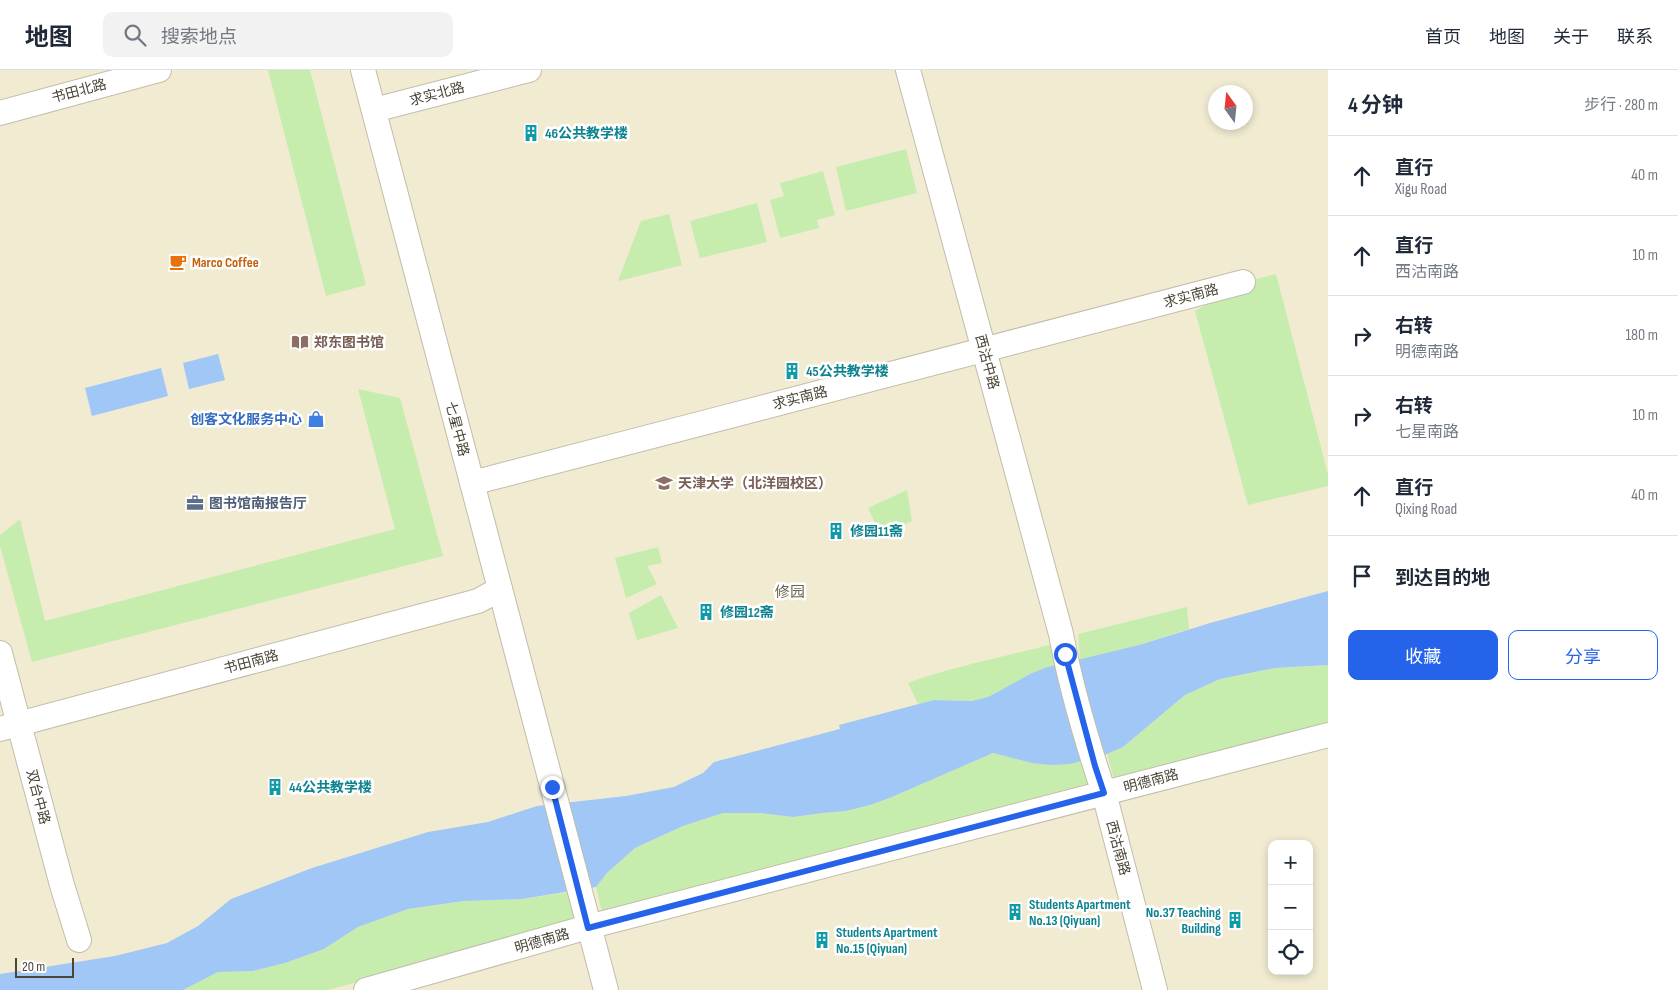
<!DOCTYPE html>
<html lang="zh">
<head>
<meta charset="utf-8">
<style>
  body { margin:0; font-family:"Sofia Sans Condensed","Noto Sans SC",sans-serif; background:#f2f2f3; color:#1f2937 }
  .controls { position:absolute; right:15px; bottom:15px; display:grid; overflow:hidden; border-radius:10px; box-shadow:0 2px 8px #0003 }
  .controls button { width:45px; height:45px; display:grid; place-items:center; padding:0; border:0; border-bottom:1px solid #e0e1e3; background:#fff; color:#1f2937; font:25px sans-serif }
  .compass { position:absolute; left:1208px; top:15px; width:45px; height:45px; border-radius:50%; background:#fff; box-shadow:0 2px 8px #0003; rotate:345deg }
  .scale { position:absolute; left:15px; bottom:12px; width:59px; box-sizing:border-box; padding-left:5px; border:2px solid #4a4536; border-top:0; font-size:14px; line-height:18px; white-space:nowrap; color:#4a4536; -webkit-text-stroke:4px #fff; paint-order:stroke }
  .stop { position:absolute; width:15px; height:15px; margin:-11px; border:4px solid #2563eb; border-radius:50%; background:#fff }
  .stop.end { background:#2563eb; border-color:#fff; box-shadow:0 1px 5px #0008 }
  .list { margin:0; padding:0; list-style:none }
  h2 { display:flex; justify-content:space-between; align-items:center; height:65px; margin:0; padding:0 20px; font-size:21px }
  h2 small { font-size:16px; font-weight:400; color:#747a83 }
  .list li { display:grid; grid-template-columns:32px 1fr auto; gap:15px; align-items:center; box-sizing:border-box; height:80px; padding:0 20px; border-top:1px solid #e0e1e3 }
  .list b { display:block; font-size:19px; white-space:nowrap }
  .list p { margin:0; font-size:16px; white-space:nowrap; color:#747a83 }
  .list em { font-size:16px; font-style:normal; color:#747a83 }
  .actions { display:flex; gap:10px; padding:15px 20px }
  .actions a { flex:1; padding:11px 0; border:1px solid #2563eb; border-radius:10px; text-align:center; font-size:18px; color:#2563eb }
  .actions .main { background:#2563eb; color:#fff }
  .icon { flex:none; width:28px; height:28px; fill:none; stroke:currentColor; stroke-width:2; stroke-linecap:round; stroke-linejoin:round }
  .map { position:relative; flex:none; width:1328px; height:920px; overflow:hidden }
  header { display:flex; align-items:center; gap:30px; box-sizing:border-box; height:70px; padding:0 25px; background:#fff; border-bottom:1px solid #e0e1e3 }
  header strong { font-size:24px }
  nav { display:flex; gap:28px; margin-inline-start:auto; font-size:18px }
  .search { width:350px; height:45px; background:#f2f2f3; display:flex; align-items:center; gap:12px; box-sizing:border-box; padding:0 18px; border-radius:10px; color:#747a83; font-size:19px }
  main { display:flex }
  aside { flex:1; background:#fff }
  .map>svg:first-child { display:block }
</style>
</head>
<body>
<header>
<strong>地图</strong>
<div class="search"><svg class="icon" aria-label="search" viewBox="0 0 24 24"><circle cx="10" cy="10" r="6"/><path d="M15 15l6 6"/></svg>搜索地点</div>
<nav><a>首页</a><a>地图</a><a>关于</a><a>联系</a></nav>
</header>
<main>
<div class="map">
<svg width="1328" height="920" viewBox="0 0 1328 920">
  <rect width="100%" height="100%" fill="#f5f3e8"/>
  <!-- education -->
  <path fill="#f0ebd1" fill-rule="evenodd" d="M0 0H1328V920H0ZM1216 22H1246V52H1216ZM1272 774H1309V901H1272Z"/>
  <!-- green -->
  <g fill="#c7edae">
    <path d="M268 0H310L366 215 326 226Z"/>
    <path d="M906 79 917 123 846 141 836 97Z"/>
    <path d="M823 101 835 145 817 150 819 158 780 168 770 130 784 126 780 113Z"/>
    <path d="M757 133 767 172 700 188 690 151Z"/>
    <path d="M669 144 682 195 618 211 641 151Z"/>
    <path d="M1276 204 1328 404V416L1248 435 1195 241 1253 210Z"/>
    <path d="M358 319 400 328 443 486 32 592 0 476V465L20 449 45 551 395 459Z"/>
    <path d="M907 420 912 451 881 465 868 438Z"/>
    <path d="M658 477 662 493 647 496 657 514 626 528 615 488Z"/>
    <path d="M661 525 678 558 637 570 629 543Z"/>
    <path d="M1187 537 1189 559 1139 575 1080 590 1078 564Z"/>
    <path d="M1053 574 1057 595 1032 603 988 627 971 631 934 630 918 634 908 613C954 596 1004 587 1053 574Z"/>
    <path d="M1328 595V652L1114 709 1107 684 1123 677 1185 625 1220 609 1275 598Z"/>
    <path d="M993 683 1032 693 1087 690 1095 717 603 847 596 817 607 803 635 778 683 756 723 743H761L793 747 823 743 846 741 870 735 892 727Z"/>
    <path d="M570 822 575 844 568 855 328 920H183L218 902 253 901 285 893 324 879 358 857 408 839 464 831 522 829Z"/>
  </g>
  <!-- water -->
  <g fill="#a0c7f6">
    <path d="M218 284 225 310 189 319 183 293Z"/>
    <path d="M161 298 168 326 92 346 85 318Z"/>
    <path d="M1328 521V595L1275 598 1220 609 1185 625 1123 677 1107 684 1070 694 1050 695 1032 693 993 683 892 727 870 735 846 741 823 743 793 747 761 743H723L683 756 635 778 607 803 596 817 522 829 464 831 408 839 358 857 324 879 285 893 253 901 218 902 183 920H0V904L115 886 167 873 198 856 231 829 312 798 428 762 488 752 537 736 626 726 674 717 703 703 714 692 840 659 839 655 934 630 971 631 988 627 1032 603 1048 597 1139 575 1210 553Z"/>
  </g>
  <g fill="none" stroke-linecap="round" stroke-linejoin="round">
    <!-- minor casing -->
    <g stroke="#c2bdaa" stroke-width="26">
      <g id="minor">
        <path d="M363 0 606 920"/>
        <path d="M908 0 1061 564C1071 618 1087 672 1104 723L1155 920"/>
        <path d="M374 40 529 0"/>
        <path d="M0 43 159 0"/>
        <path d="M472 413C729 346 987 280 1243 212"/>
        <path d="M0 583 62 815 79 870"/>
        <path d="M0 659 478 531 500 519"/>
        <path d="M366 920 588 857 1328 665"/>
      </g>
    </g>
    <!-- minor -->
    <use href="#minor" stroke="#fff" stroke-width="24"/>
  </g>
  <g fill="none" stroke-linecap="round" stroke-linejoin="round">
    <!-- route -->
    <path stroke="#2563eb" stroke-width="6" d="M552 717 588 858 1104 723 1095 696 1065 584"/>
  </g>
  <!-- icons -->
  <defs>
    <g id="building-bare" transform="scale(1.35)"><path d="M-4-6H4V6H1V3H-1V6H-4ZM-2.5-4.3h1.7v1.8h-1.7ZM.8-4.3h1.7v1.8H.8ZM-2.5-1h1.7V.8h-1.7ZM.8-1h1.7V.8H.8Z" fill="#0f9aa8" stroke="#fff" stroke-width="2.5" paint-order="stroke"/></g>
    <g id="cafe-bare" transform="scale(1.35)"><path d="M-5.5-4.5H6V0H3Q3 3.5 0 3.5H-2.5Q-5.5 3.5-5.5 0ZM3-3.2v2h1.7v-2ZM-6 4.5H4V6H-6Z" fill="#e8710a" stroke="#fff" stroke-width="2.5" paint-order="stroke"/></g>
    <g id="library-bare" transform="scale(1.35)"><path d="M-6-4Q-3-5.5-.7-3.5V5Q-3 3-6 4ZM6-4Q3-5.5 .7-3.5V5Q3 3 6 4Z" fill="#8d6e63" stroke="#fff" stroke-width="2.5" paint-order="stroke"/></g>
    <g id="shop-bare" transform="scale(1.35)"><path d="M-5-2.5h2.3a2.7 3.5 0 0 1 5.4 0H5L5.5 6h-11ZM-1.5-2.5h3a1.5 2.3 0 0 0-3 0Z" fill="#3f7fe0" stroke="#fff" stroke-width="2.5" paint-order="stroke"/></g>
    <g id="university-bare" transform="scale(1.35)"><path d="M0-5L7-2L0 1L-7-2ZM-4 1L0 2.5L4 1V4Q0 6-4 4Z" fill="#8d6e63" stroke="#fff" stroke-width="2.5" paint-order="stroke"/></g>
    <g id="office-bare" transform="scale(1.35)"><path d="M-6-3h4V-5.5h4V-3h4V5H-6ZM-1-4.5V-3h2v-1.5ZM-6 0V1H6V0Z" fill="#5c6f8a" stroke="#fff" stroke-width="2.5" paint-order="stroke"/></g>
  </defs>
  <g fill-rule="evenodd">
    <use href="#building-bare" x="531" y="63"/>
    <use href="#cafe-bare" x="178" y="192"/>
    <use href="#library-bare" x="300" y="272"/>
    <use href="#building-bare" x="792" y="301"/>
    <use href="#shop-bare" x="316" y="349"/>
    <use href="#university-bare" x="664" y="413"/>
    <use href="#office-bare" x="195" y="433"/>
    <use href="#building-bare" x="836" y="461"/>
    <use href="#building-bare" x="706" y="542"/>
    <use href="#building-bare" x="275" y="717"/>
    <use href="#building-bare" x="1015" y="842"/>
    <use href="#building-bare" x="1235" y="850"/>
    <use href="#building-bare" x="822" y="870"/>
  </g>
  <g text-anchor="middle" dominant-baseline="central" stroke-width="5" stroke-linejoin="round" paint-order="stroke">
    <!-- street labels -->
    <g font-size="14" fill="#4a4536" stroke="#fff">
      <text transform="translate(79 21) rotate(-15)">书田北路</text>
      <text transform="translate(437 24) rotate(-15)">求实北路</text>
      <text transform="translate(1191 226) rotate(-15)">求实南路</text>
      <text transform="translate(987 292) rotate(75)">西沽中路</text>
      <text transform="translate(800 328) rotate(-14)">求实南路</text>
      <text transform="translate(457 359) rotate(75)">七星中路</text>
      <text transform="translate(251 592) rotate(-15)">书田南路</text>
      <text transform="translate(1151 711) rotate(-15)">明德南路</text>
      <text transform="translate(38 727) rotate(75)">双台中路</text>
      <text transform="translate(1118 778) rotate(75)">西沽南路</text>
      <text transform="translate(542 871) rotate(-16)">明德南路</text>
    </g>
    <!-- culture labels -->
    <g font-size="14" font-weight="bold" fill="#0d838f" stroke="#fff" text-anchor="start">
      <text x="545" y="63">46公共教学楼</text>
      <text x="806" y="301">45公共教学楼</text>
      <text x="850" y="461">修园11斋</text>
      <text x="720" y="542">修园12斋</text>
      <text x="289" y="717">44公共教学楼</text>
      <text x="1029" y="834">Students Apartment<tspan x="1029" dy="16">No.13 (Qiyuan)</tspan></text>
      <text x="1221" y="842" text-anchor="end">No.37 Teaching<tspan x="1221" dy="16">Building</tspan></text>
      <text x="836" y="862">Students Apartment<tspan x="836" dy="16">No.15 (Qiyuan)</tspan></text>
    </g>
    <!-- food labels -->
    <g font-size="14" font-weight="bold" fill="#c56008" stroke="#fff" text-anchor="start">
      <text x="192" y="192">Marco Coffee</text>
    </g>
    <!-- education labels -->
    <g font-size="14" font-weight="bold" fill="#785e54" stroke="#fff" text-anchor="start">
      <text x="314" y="272">郑东图书馆</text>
      <text x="678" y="413">天津大学（北洋园校区）</text>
    </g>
    <!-- shop labels -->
    <g font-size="14" font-weight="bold" fill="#366cbe" stroke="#fff" text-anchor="end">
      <text x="302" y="349">创客文化服务中心</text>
    </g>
    <!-- service labels -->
    <g font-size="14" font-weight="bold" fill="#4e5e75" stroke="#fff" text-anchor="start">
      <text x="209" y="433">图书馆南报告厅</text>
    </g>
    <!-- neighbourhood labels -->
    <g font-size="15" fill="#6d654c" stroke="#fff">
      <text x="790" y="522">修园</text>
    </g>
  </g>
</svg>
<div class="controls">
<button>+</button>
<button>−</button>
<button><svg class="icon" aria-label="locate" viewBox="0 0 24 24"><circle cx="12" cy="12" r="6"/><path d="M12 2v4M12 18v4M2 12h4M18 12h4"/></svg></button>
</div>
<svg class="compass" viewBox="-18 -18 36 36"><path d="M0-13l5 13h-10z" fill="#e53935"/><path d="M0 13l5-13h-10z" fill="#747a83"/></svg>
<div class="scale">20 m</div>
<div class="stop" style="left:1065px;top:584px"></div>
<div class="stop end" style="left:552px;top:717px"></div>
</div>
<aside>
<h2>4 分钟<small>步行 · 280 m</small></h2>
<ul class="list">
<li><svg class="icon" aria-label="ahead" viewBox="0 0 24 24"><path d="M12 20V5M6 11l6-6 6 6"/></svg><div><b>直行</b><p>Xigu Road</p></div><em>40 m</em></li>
<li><svg class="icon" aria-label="ahead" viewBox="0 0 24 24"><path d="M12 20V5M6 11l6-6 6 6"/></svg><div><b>直行</b><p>西沽南路</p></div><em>10 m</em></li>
<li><svg class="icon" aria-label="right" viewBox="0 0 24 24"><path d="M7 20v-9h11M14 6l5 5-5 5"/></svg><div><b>右转</b><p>明德南路</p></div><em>180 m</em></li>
<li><svg class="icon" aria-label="right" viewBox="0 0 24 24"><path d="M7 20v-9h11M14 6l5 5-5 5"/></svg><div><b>右转</b><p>七星南路</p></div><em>10 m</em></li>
<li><svg class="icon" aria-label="ahead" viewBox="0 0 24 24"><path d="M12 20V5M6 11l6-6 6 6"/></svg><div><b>直行</b><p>Qixing Road</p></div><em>40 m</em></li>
<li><svg class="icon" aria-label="arrive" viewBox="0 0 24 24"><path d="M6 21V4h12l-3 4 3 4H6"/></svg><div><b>到达目的地</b></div></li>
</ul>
<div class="actions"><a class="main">收藏</a><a>分享</a></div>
</aside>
</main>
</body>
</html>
